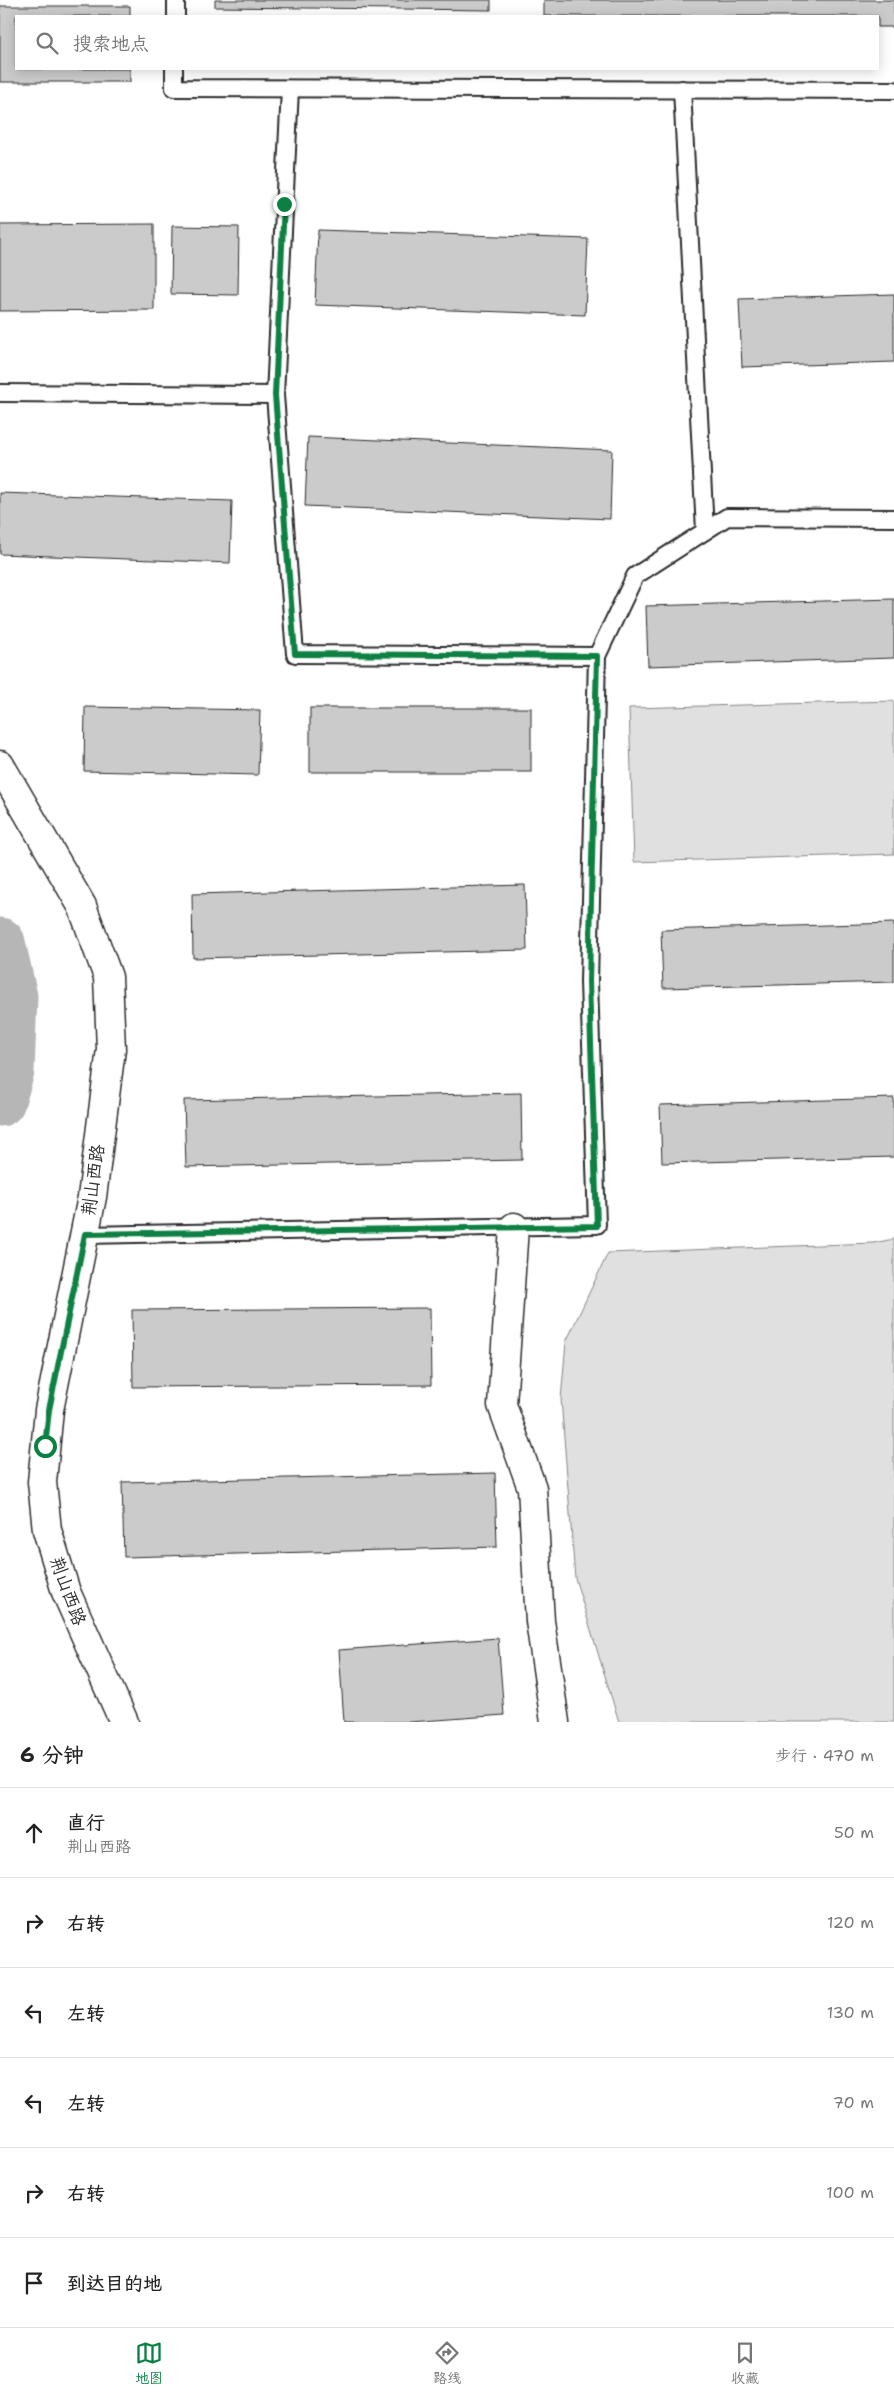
<!DOCTYPE html>
<html lang="zh">
<head>
<meta charset="utf-8">
<style>
  body { margin:0; font-family:"Shantell Sans","LXGW WenKai TC",sans-serif; background:#f2f2f2; color:#222 }
  .stop { position:absolute; width:15px; height:15px; margin:-11px; border:4px solid #0b8043; border-radius:50%; background:#fff }
  .stop.end { background:#0b8043; border-color:#fff; box-shadow:0 1px 5px #0008 }
  .list { margin:0; padding:0; list-style:none }
  h2 { display:flex; justify-content:space-between; align-items:center; height:65px; margin:0; padding:0 20px; font-size:21px }
  h2 small { font-size:16px; font-weight:400; color:#767676 }
  .list li { display:grid; grid-template-columns:32px 1fr auto; gap:15px; align-items:center; box-sizing:border-box; height:90px; padding:0 20px; border-top:1px solid #e0e0e0 }
  .list b { display:block; font-size:19px; white-space:nowrap }
  .list p { margin:0; font-size:16px; white-space:nowrap; color:#767676 }
  .list em { font-size:16px; font-style:normal; color:#767676 }
  .icon { flex:none; width:28px; height:28px; fill:none; stroke:currentColor; stroke-width:2; stroke-linecap:round; stroke-linejoin:round }
  .map { position:relative; flex:none; width:894px; height:1722px; overflow:hidden }
  .search { position:absolute; background:#fff; box-shadow:0 2px 12px #0003; left:15px; right:15px; top:15px; height:55px; display:flex; align-items:center; gap:12px; box-sizing:border-box; padding:0 18px; border-radius:0px; color:#767676; font-size:19px }
  .sheet { height:605px; background:#fff }
  nav { display:flex; justify-content:space-around; align-items:center; box-sizing:border-box; height:70px; border-top:1px solid #e0e0e0; background:#fff; font-size:14px; color:#767676 }
  nav a { display:grid; justify-items:center; gap:2px }
  nav .on { color:#0b8043 }
  .map>svg:first-child { display:block }
</style>
</head>
<body>
<div class="map">
<svg width="894" height="1722" viewBox="0 0 894 1722">
  <rect width="100%" height="100%" fill="#fff"/>
  <filter id="ink" filterUnits="userSpaceOnUse"><feTurbulence type="fractalNoise" baseFrequency=".02" numOctaves="2"/><feDisplacementMap in="SourceGraphic" scale="10" xChannelSelector="R" yChannelSelector="G"/><feConvolveMatrix kernelMatrix="1 2 1 2 8 2 1 2 1" color-interpolation-filters="sRGB"/></filter>
  <g filter="url(#ink)">
    <!-- green -->
    <g fill="#e0e0e0" stroke="#868686">
      <path d="M894 701V854L634 862 629 708Z"/>
      <path d="M894 1239V1722H619L575 1578 561 1399 566 1342 608 1253 873 1243Z"/>
    </g>
    <g fill="none" stroke-linecap="round" stroke-linejoin="round">
      <!-- river -->
      <path stroke="#b6b6b6" stroke-width="51" d="M0 943 12 997 9 1071 0 1101"/>
    </g>
    <!-- building -->
    <g fill="#cbcbcb" stroke="#2b2b2b">
      <path d="M215 0H491V10L215 7Z"/>
      <path d="M544 0H894V27H878V16H544Z"/>
      <path d="M0 6H130V16H16V69H130V82H0Z"/>
      <path d="M154 224V310L0 311V225Z"/>
      <path d="M172 226 239 227 238 295 171 294Z"/>
      <path d="M318 230 588 239 585 315 315 305Z"/>
      <path d="M894 294V362L742 367 739 299Z"/>
      <path d="M308 437 612 450 610 519 305 506Z"/>
      <path d="M0 493 232 501 230 563 0 554Z"/>
      <path d="M894 599V658L648 666 646 606Z"/>
      <path d="M85 707 260 710 258 775 84 771Z"/>
      <rect x="310" y="708" width="221" height="64"/>
      <path d="M525 885 527 950 193 958 192 894Z"/>
      <path d="M894 923V982L663 988 661 930Z"/>
      <path d="M521 1093 522 1160 186 1167 184 1100Z"/>
      <path d="M894 1098V1157L662 1163 660 1105Z"/>
      <path d="M430 1308 431 1385 133 1387 132 1310Z"/>
      <path d="M495 1473 497 1547 124 1557 122 1482Z"/>
      <path d="M498 1638 504 1715 410 1722H344L339 1650Z"/>
    </g>
    <g fill="none" stroke-linecap="round" stroke-linejoin="round">
      <!-- lane casing -->
      <g stroke="#2b2b2b" stroke-width="20">
        <g id="lane">
          <path d="M176 16V0"/>
          <path d="M174 69V88L894 90"/>
          <path d="M682 89 705 531"/>
          <path d="M0 393 275 395 290 89"/>
          <path d="M275 395 295 654 597 656 635 576 727 517 894 518"/>
          <path d="M85 1235 597 1225 589 982 597 656"/>
        </g>
      </g>
      <!-- street casing -->
      <g stroke="#2b2b2b" stroke-width="31">
        <path id="street" d="M514 1227 502 1405 532 1488 540 1621 555 1722"/>
      </g>
      <!-- secondary casing -->
      <g stroke="#2b2b2b" stroke-width="31">
        <path id="secondary" d="M0 765 82 906 108 977 111 1049 92 1197 49 1410 42 1482 47 1530 66 1592 124 1722"/>
      </g>
      <!-- lane -->
      <use href="#lane" stroke="#fff" stroke-width="16"/>
      <!-- street -->
      <use href="#street" stroke="#fff" stroke-width="28"/>
      <!-- secondary -->
      <use href="#secondary" stroke="#fff" stroke-width="28"/>
    </g>
  </g>
  <g fill="none" stroke-linecap="round" stroke-linejoin="round" filter="url(#ink)">
    <!-- route -->
    <path stroke="#0b8043" stroke-width="6" d="M45 1446 49 1410 85 1234 597 1226 589 982 597 656 295 654 275 395 284 204"/>
  </g>
  <g text-anchor="middle" dominant-baseline="central" stroke-width="4" stroke-linejoin="round" paint-order="stroke">
    <!-- street labels -->
    <g font-size="18" fill="#2b2b2b" stroke="#fff">
      <text transform="translate(93 1180) rotate(-82)">荆山西路</text>
      <text transform="translate(68 1591) rotate(70)">荆山西路</text>
    </g>
  </g>
</svg>
<div class="stop" style="left:45px;top:1446px"></div>
<div class="stop end" style="left:284px;top:204px"></div>
<div class="search"><svg class="icon" aria-label="search" viewBox="0 0 24 24"><circle cx="10" cy="10" r="6"/><path d="M15 15l6 6"/></svg>搜索地点</div>
</div>
<section class="sheet">
<h2>6 分钟<small>步行 · 470 m</small></h2>
<ul class="list">
<li><svg class="icon" aria-label="ahead" viewBox="0 0 24 24"><path d="M12 20V5M6 11l6-6 6 6"/></svg><div><b>直行</b><p>荆山西路</p></div><em>50 m</em></li>
<li><svg class="icon" aria-label="right" viewBox="0 0 24 24"><path d="M7 20v-9h11M14 6l5 5-5 5"/></svg><div><b>右转</b></div><em>120 m</em></li>
<li><svg class="icon" aria-label="left" viewBox="0 0 24 24"><path d="M17 20v-9H6M10 6l-5 5 5 5"/></svg><div><b>左转</b></div><em>130 m</em></li>
<li><svg class="icon" aria-label="left" viewBox="0 0 24 24"><path d="M17 20v-9H6M10 6l-5 5 5 5"/></svg><div><b>左转</b></div><em>70 m</em></li>
<li><svg class="icon" aria-label="right" viewBox="0 0 24 24"><path d="M7 20v-9h11M14 6l5 5-5 5"/></svg><div><b>右转</b></div><em>100 m</em></li>
<li><svg class="icon" aria-label="arrive" viewBox="0 0 24 24"><path d="M6 21V4h12l-3 4 3 4H6"/></svg><div><b>到达目的地</b></div></li>
</ul>
</section>
<nav>
<a class="on"><svg class="icon" aria-label="map" viewBox="0 0 24 24"><path d="M3 6l6-2 6 2 6-2v14l-6 2-6-2-6 2zM9 4v14M15 6v14"/></svg>地图</a>
<a><svg class="icon" aria-label="directions" viewBox="0 0 24 24"><path d="M12 3l9 9-9 9-9-9zM9 14v-3h6M13 9l2 2-2 2"/></svg>路线</a>
<a><svg class="icon" aria-label="saved" viewBox="0 0 24 24"><path d="M7 4h10v16l-5-4-5 4z"/></svg>收藏</a>
</nav>
</body>
</html>
